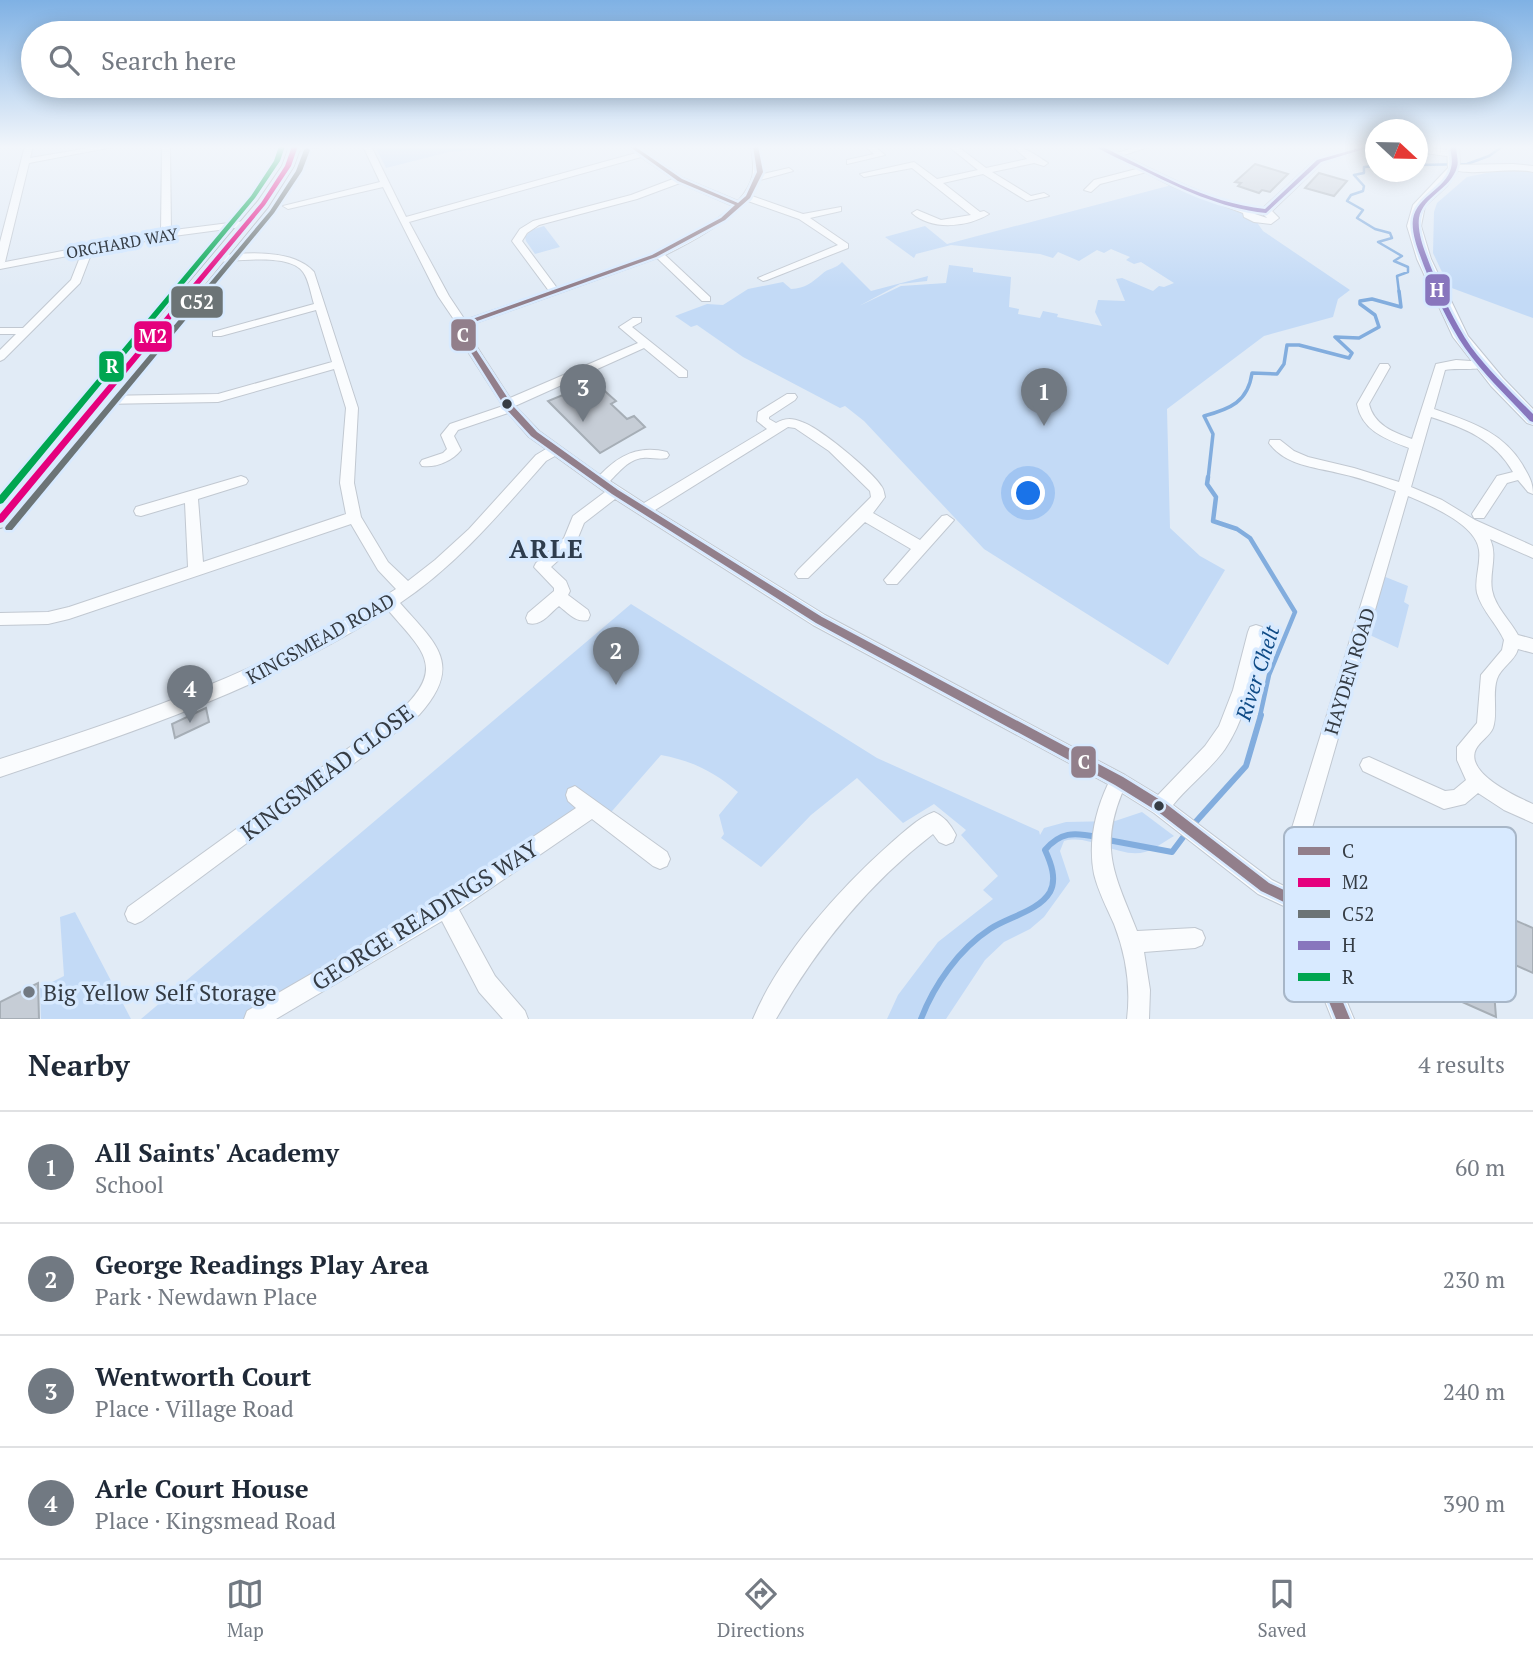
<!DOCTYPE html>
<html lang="en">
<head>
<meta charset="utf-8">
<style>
  body { margin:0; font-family:"PT Serif",serif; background:#f6f6f7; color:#1f2937 }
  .compass { position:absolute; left:1365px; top:119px; width:63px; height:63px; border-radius:50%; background:#fff; box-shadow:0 4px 18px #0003; rotate:112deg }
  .you { position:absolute; left:1029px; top:494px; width:24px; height:24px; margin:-18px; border:5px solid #fff; border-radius:50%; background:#1a73e8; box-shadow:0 0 0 10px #1a73e833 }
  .badge { display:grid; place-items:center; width:46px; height:46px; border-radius:50%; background:#717982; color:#fff; font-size:23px; font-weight:700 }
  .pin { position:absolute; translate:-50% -58px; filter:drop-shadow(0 2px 4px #0008) }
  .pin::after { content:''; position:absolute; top:37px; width:24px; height:21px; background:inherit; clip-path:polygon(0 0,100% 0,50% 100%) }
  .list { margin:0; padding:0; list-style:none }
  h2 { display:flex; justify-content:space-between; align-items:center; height:91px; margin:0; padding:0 28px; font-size:30px }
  h2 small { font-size:23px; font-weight:400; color:#747a83 }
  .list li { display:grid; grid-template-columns:46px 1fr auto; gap:21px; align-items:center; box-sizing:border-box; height:112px; padding:0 28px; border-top:2px solid #e0e1e3 }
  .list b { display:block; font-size:26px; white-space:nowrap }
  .list p { margin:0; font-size:23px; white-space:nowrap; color:#747a83 }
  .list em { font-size:23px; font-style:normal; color:#747a83 }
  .icon { flex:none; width:38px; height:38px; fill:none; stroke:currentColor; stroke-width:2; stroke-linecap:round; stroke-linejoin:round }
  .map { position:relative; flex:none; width:1533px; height:1019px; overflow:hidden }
  .search { position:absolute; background:#fff; box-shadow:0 4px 18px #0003; left:21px; right:21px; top:21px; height:77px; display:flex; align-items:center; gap:18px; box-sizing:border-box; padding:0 24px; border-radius:38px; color:#747a83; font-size:26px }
  .sheet { height:539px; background:#fff }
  nav { display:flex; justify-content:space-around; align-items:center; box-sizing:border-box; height:98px; border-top:2px solid #e0e1e3; background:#fff; font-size:19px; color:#747a83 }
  nav a { display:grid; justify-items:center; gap:4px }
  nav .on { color:#717982 }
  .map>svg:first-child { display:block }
</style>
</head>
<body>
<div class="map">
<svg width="1533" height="1019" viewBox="0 0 1533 1019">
  <rect width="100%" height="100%" fill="#e1ebf6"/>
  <!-- green -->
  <g fill="#c3daf6">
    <path d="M375 146H492L485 149 449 152 386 168Z"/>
    <path d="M1511 168 1533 172V318L1449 287 1433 253 1434 212 1437 203 1467 177Z"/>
    <path d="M1171 182 1249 211 1263 231 1350 290 1338 299 1333 317 1264 336 1167 409 1170 528 1200 556 1225 570 1168 665 984 549 864 421 845 406 840 408 743 357 697 325 691 327 675 316 707 304 723 305 748 289 783 282 791 289C806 288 811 283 822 274 828 268 836 269 842 262L871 291 928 276 927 281 900 284 859 306 901 286 946 283 949 265 973 268V272L1011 277 1009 307 1019 309 1018 314 1040 318 1043 311 1058 314 1057 317 1102 326 1095 312 1098 300 1125 301 1116 279 1122 278 1153 291 1159 286 1164 287 1174 283 1141 262 1134 264 1126 260 1130 257 1111 249 1104 253 1097 250 1079 261 1058 252 1053 258 1040 254 951 245 916 254 914 258 885 237 925 226 947 244 1168 186Z"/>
    <path d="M544 226 560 247 535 254 526 241 525 237 531 230Z"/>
    <path d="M1378 574 1408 586 1404 602 1409 605 1398 648 1361 631Z"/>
    <path d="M631 604 877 758 1039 831 1040 835 1044 828 1066 822 1115 821 1142 812 1174 836C1165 841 1155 849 1145 852 1119 859 1090 833 1064 841L1060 851 1070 881 1044 917 1030 929 1004 942 985 960 946 1019H887L898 995 938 942 993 899 983 890 998 876 961 835 966 830 934 804 903 823 857 778 811 815 761 867 721 838 724 834 719 815 738 792C714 772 693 761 661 755L606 818 592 808 255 1019H141Z"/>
    <path d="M75 912 131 1019H41L40 988 64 976 60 917Z"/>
  </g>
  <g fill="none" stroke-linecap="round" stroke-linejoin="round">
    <!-- stream-far3 -->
    <g stroke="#82adde" stroke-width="2.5">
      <path d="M1418 165 1467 164 1489 156 1503 146"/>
      <path d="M1376 166 1364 167V173L1354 175 1364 186 1363 191 1351 195 1347 201 1363 210 1357 218 1375 229 1390 233 1392 238 1378 242 1402 256 1394 261 1408 267V272L1397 276 1399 292"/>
    </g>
    <!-- stream-far2 -->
    <path stroke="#82adde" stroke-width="3.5" d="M1208 479 1213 434 1204 416C1230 409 1248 402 1252 373L1277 374 1284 364 1287 345H1299L1349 358 1352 353 1335 337 1359 338 1379 327 1375 315 1360 304V301L1372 299 1401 307 1399 291"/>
    <!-- stream-far1 -->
    <path stroke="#82adde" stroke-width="4.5" d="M1208 477 1207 484 1216 497 1213 521 1237 529 1250 538 1295 612 1269 675 1260 716"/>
    <!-- stream -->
    <g stroke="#82adde" stroke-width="6">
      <path d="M1192 826 1246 766 1261 715"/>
      <path d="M1108 840 1172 852 1187 832"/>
      <path d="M921 1019C934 985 959 949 990 929 1008 917 1039 911 1050 892 1057 879 1051 863 1045 850 1060 832 1074 832 1096 837"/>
    </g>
  </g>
  <!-- building -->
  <g fill="#c6cdd6" stroke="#a6aeb6" stroke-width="2">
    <path d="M1255 164 1288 174 1270 192 1262 190 1259 193 1238 186 1241 183 1235 182Z"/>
    <path d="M1319 173 1347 181 1334 196 1305 188Z"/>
    <path d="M598 385 616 401 611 404 627 419 634 416 645 427 600 453 548 401 585 386 589 390Z"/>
    <path d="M206 708 209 722 175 738 172 724Z"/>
    <path d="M1338 844 1533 928V973L1491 954 1496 1017 1372 962V901L1336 884Z"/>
    <path d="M38 983 39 1019H0V1002Z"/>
  </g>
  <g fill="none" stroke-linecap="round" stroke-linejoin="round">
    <!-- minor casing -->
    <g stroke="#c1c8d1" stroke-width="2">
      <g id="minor">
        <path d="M25 146H33L30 158 101 146H118L29 163 5 262 0 265V242Z"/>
        <path d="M162 146H170L171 234 166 237 161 234Z"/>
        <path d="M363 146H371L406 217 636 153 627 146H636L683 178 738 201C755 182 755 171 751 146H759L763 174 789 168 793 171 760 180 752 196 803 214 841 207V211L810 218 848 244V248L767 280 763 281 758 278 838 245 799 219 748 201C723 224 696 240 665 255L710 297V301H702L657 258 467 326 466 330 510 398 638 343 619 327 633 318H641V322L632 327 687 371V377H679L644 348 515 406 539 431 600 475C619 455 639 445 667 452L669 455 667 458C659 460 651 457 643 458 629 459 619 472 610 481L644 503 767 429 757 421 758 412 787 394H795L797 397 795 400 769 417V419L776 423C785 418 792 418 802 422 820 428 872 471 882 487 884 490 884 493 885 497L873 513 920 540 942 516 947 515 954 520 897 584H887L884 580 911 549 865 522 808 578H798L795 574 798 570 871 497 870 491 829 451 795 428 788 427 655 510 825 615 1125 775 1158 795 1205 746 1219 726 1233 690 1248 632 1250 627 1256 625 1262 627 1264 632C1254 671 1248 715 1225 749 1210 770 1189 785 1173 805L1272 880 1286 887 1292 828 1396 491C1377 484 1358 477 1338 473 1313 467 1285 465 1269 443L1270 440H1280L1294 451 1308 457 1354 468 1399 482 1409 448C1386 439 1362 431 1357 404L1380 364H1388L1390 367 1369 404C1374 425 1393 432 1412 439L1436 364 1456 360 1486 362 1488 365C1477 372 1458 367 1445 370L1434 409C1468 421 1502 431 1522 464 1528 475 1533 481 1533 494L1528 492 1518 480 1507 483 1484 518H1474L1472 514 1497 476 1513 472C1495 440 1465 428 1431 417L1411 487 1442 500 1475 520 1533 546V558L1490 539C1498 556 1489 572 1492 590 1495 607 1510 620 1518 635L1533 639V653L1518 649C1515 661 1501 667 1497 679 1492 694 1498 713 1493 728 1490 736 1480 741 1476 749 1464 773 1517 797 1533 804V823L1504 810 1478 793 1465 804 1444 809 1363 771 1360 765 1363 759 1369 757 1445 791 1454 790 1466 780 1457 760V747L1477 723 1481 675 1502 650 1504 640C1497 624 1482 611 1477 593 1474 579 1481 564 1479 550 1476 524 1429 505 1408 496L1312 828 1305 901 1354 1019H1332L1288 908 1258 894 1154 813 1122 793C1098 851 1117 879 1137 931L1195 928 1202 931 1205 938 1202 945 1195 948 1144 952 1150 990 1149 1019H1127C1131 986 1126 955 1114 924 1107 908 1098 891 1094 874 1088 843 1095 812 1108 784L813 625 615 499 584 523 575 545 551 567 566 581 570 591 568 595 588 610 590 615 588 620C576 623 568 613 559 606 550 613 541 627 528 623L526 618 528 613 554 591V588L534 567 536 563 564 538 573 516 605 492 555 456 546 461C500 513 458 564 400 603 435 643 465 664 419 715L142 921 135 924 128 921 125 914 128 907 400 711C448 667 421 649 388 610 269 687 134 732 0 777V759C138 715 274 668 396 589L378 570 351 524 69 619 48 624 0 625V613L48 612 69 607 188 567 185 503 141 516 136 515 134 511 136 507 241 476 246 478 248 481 246 484 198 499 203 562 346 514 340 483 346 408 334 369 218 402 100 404 94 400 100 396 218 394 332 362 316 310 221 336H213V332L314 304C311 295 309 280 303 272 290 253 236 261 216 262L212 261V257C241 252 293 248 314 272L358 408 354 483 361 517 388 562 408 581 435 560 469 529 536 455 546 449 529 437 508 413 458 430 454 436 461 450C452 461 436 468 422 466L420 463 422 460 443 453 447 449 441 435 450 424 503 406 454 330 457 324 438 296 383 187 288 209 283 206 380 182ZM641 157 673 179 631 195 533 221 520 229 512 241 549 291 465 320 449 296 409 222ZM680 183 733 206C685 249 617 268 557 288L522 241 527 233 539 225 637 199Z"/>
        <path d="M865 146H874L885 155 847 164V160L874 154Z"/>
        <path d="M948 146H957L986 168 1027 159 1012 146C1022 145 1039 157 1048 163L1044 166 1034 163 992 172 1031 196 1044 193 1049 196 1027 201 983 174 943 183 980 212 984 211 989 214C968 227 932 231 912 213L917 210 941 220 971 215 912 168 864 177 860 174 914 162 937 179 978 170Z"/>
        <path d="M1139 146H1151L1115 158 1111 155Z"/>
        <path d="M1513 164 1533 166V172C1509 166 1467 178 1450 168L1454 165Z"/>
        <path d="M1144 167 1147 168V172L1100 184 1091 192 1084 190 1094 180Z"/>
        <path d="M84 247 93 249 80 283 4 359 0 361V350L16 334H0V328H23L71 280Z"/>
        <path d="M575 786 667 852 670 859 667 866 660 869 653 866 592 819 459 910 495 976 525 1011 528 1019H503L479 992 442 921 276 1019H244L247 1011 439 900 576 808 568 801 566 795 568 789Z"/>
        <path d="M934 812C944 816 951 825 956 835L953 842 946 845 939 842 933 834C867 885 817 947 776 1019H753C779 956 840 888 891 843 904 832 918 818 934 812Z"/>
      </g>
    </g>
    <!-- tertiary casing -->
    <g stroke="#c1c8d1" stroke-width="2">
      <g id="tertiary">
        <path d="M298 146H325L294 152 289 149Z"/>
        <path d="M1093 146H1105C1144 165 1222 208 1263 208L1316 159 1362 146H1376L1322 163 1272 211 1279 218 1271 224 1254 222 1244 217 1243 213 1174 187ZM1255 214H1263L1267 218Z"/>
        <path d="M1418 146 1454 151 1459 154 1454 157 1418 152Z"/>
        <path d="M245 221 249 222V226L166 237 0 269V263L166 231Z"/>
      </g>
    </g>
    <!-- secondary casing -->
    <g stroke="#c1c8d1" stroke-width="2">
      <path id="secondary" d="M1447 146H1459L1460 168 1447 186 1425 206 1421 226 1431 259 1468 336 1503 378 1533 409V425L1527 423 1491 386 1453 337 1417 259 1407 226 1413 205 1448 168Z"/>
    </g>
    <!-- primary casing -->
    <g stroke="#a5b2c0" stroke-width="2">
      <path id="primary" d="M289 146H301L294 166 268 207 8 526 0 528V506L258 201 282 166Z"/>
    </g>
    <!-- minor -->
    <use href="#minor" fill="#fafcfe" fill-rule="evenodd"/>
    <!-- tertiary -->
    <use href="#tertiary" fill="#fafcfe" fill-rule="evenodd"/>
    <!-- secondary -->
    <use href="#secondary" fill="#fafcfe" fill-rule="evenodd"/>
    <!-- primary -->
    <use href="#primary" fill="#e4ebf2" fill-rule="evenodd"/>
    <!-- bus-1 casing -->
    <g stroke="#d8eaff" stroke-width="5">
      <path id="bus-1" d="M629 146H634L682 179 738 203 746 196 757 172 753 146H758L763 172 750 198 725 220 656 257 466 325 463 330 513 406 537 432 618 490 822 617 1123 777 1165 803 1269 883 1299 897 1350 1019H1336L1290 905 1261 891 1157 811 1115 785 816 623 612 494 531 436 507 410 457 330 461 323 652 255 721 218 735 205 678 181Z"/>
    </g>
    <!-- bus-2 casing -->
    <g stroke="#d8eaff" stroke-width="5">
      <path id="bus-2" d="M292 146H298L291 166 265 205 3 522 0 523V514L261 203 285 166Z"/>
    </g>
    <!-- bus-3 casing -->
    <g stroke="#d8eaff" stroke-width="5">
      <path id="bus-3" d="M307 148 310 150 302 171 274 213 12 530H6L5 528 6 526 270 211 296 171 304 150Z"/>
    </g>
    <!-- bus-4 casing -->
    <g stroke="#d8eaff" stroke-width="5">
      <g id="bus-4">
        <path d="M1095 146H1101C1153 171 1206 203 1265 209L1317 160 1366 146H1374L1321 162 1266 213C1220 208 1179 188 1139 168 1124 161 1109 155 1095 146Z"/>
        <path d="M1450 146H1456C1456 153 1459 161 1457 167 1451 189 1423 196 1419 218 1417 233 1425 252 1430 265 1441 293 1454 322 1471 347 1489 371 1512 393 1533 414V422L1530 421C1508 397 1484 375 1465 348 1448 323 1435 294 1424 266 1419 252 1411 234 1413 219 1417 196 1446 189 1451 168 1453 161 1451 153 1450 146Z"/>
      </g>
    </g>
    <!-- bus-5 casing -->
    <g stroke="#d8eaff" stroke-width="5">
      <path id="bus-5" d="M279 146H285L280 161 255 198 3 503 0 504V495L251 196 274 161Z"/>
    </g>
    <!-- bus-1 -->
    <use href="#bus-1" fill="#927f8b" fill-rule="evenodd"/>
    <!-- bus-2 -->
    <use href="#bus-2" fill="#e5007d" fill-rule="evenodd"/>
    <!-- bus-3 -->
    <use href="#bus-3" fill="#6c7476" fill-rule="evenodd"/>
    <!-- bus-4 -->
    <use href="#bus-4" fill="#8876bd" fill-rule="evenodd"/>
    <!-- bus-5 -->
    <use href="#bus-5" fill="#00a651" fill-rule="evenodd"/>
  </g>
  <!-- sky -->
  <linearGradient id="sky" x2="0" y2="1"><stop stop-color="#7fb1e4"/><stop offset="0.51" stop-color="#f2f6fb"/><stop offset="1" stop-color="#f2f6fb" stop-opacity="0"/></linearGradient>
  <rect width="1533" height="288" fill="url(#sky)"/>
  <!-- markers -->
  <g fill="#353c44" stroke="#d8eaff" stroke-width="2.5">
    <circle cx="507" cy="404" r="6"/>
    <circle cx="1159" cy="806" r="6"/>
  </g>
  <circle fill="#717982" stroke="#d8eaff" stroke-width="2.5" cx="29" cy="992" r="7"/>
  <g text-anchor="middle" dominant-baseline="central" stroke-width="7" stroke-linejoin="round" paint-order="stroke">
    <!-- far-street labels -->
    <g font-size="16" fill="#353c44" stroke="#d8eaff">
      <text transform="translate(122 243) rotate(-10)">ORCHARD WAY</text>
    </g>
    <!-- street labels -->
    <g font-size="19" fill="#353c44" stroke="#d8eaff">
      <text transform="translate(320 638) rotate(-29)">KINGSMEAD ROAD</text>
      <text transform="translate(1349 671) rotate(-73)">HAYDEN ROAD</text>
    </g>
    <!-- water labels -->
    <g font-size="21" font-style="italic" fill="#0f4b86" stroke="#d8eaff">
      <text transform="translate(1257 673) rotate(-72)">River Chelt</text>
    </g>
    <!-- near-street labels -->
    <g font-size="23" fill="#353c44" stroke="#d8eaff">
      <text transform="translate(327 772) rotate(-37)">KINGSMEAD CLOSE</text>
      <text transform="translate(425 915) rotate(-32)">GEORGE READINGS WAY</text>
    </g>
    <!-- near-poi labels -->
    <g font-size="23" fill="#353c44" stroke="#d8eaff" text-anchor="start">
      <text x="43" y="992">Big Yellow Self Storage</text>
    </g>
    <!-- district labels -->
    <g font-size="26" font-weight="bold" letter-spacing="2" fill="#2f3d4e" stroke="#d8eaff">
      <text x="547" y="548">ARLE</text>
    </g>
  </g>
  <!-- legend -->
  <rect x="1284" y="827" width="232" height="175" rx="10" fill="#d8eaff" stroke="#a7b6c7" stroke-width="2"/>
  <rect x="1298" y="847" width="32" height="8" fill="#927f8b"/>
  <rect x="1298" y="878" width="32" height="9" fill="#e5007d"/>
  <rect x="1298" y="910" width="32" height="8" fill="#6c7476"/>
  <rect x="1298" y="941" width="32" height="9" fill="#8876bd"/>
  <rect x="1298" y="973" width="32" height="8" fill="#00a651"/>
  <g font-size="19" fill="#353c44">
    <text x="1342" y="858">C</text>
    <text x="1342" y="889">M2</text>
    <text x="1342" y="921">C52</text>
    <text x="1342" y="952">H</text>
    <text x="1342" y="984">R</text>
  </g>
  <g stroke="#d8eaff" stroke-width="2.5">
    <rect x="1424" y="273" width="27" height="34" rx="7" fill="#8876bd"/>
    <rect x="170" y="285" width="54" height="34" rx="7" fill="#6c7476"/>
    <rect x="450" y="318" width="27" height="34" rx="7" fill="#927f8b"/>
    <rect x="133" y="320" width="40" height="33" rx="7" fill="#e5007d"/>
    <rect x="98" y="350" width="27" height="33" rx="7" fill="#00a651"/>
    <rect x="1070" y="745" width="27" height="34" rx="7" fill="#927f8b"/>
  </g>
  <g font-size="19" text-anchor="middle" font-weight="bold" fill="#fff">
    <text x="1437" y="297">H</text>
    <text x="197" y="309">C52</text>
    <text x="463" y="342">C</text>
    <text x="153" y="343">M2</text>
    <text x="112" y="373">R</text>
    <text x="1084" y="769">C</text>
  </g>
</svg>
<svg class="compass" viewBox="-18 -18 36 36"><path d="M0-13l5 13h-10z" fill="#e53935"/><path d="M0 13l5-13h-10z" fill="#747a83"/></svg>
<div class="you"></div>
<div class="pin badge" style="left:1044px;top:426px">1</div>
<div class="pin badge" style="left:616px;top:685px">2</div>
<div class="pin badge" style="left:583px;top:422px">3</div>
<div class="pin badge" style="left:190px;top:723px">4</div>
<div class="search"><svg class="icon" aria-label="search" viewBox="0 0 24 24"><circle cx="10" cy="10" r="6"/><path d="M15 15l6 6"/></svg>Search here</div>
</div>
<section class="sheet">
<h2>Nearby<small>4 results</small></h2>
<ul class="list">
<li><span class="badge">1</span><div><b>All Saints' Academy</b><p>School</p></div><em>60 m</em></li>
<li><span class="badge">2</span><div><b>George Readings Play Area</b><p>Park · Newdawn Place</p></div><em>230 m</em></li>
<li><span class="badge">3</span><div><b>Wentworth Court</b><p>Place · Village Road</p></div><em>240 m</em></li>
<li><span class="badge">4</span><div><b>Arle Court House</b><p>Place · Kingsmead Road</p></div><em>390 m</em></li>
</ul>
</section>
<nav>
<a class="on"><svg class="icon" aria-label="map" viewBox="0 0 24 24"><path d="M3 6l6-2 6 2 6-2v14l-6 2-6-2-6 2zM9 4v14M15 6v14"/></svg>Map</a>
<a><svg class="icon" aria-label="directions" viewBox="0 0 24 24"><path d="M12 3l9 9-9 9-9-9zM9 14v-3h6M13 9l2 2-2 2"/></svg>Directions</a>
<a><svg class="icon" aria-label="saved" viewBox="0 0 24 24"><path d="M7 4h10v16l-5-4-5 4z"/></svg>Saved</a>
</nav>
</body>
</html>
